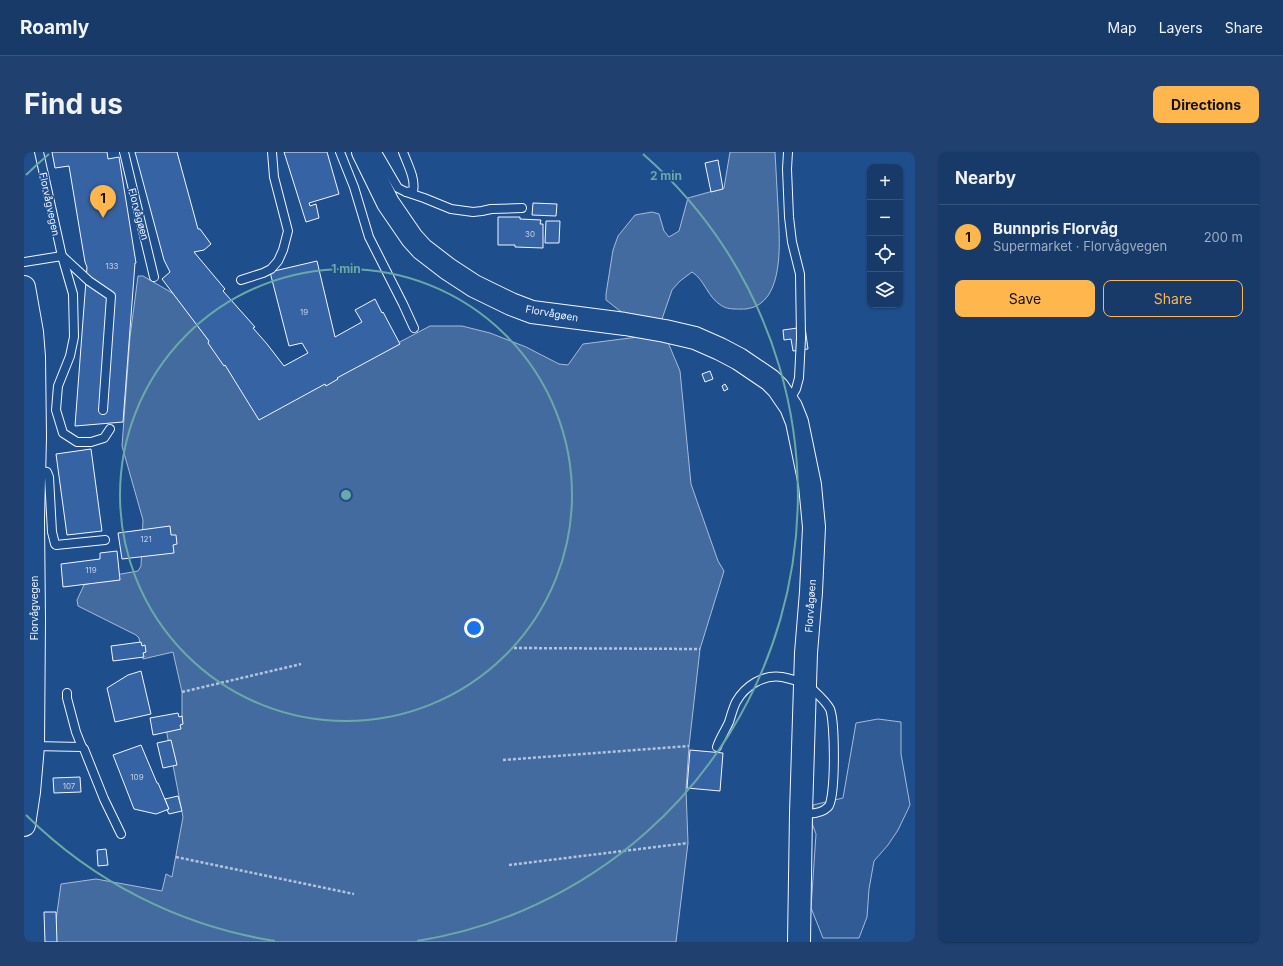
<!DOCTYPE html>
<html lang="en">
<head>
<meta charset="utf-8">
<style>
  body { margin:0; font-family:Inter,sans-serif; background:#20416f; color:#f1f3f6 }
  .controls { position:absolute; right:12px; top:12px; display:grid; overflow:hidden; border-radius:8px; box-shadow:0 1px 3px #0004 }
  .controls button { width:36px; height:36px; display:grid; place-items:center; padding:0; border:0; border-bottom:1px solid #36547d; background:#173a69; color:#f1f3f6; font:20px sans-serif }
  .you { position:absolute; left:450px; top:476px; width:14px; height:14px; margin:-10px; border:3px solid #fff; border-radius:50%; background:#1a73e8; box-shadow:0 0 0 6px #1a73e833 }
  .badge { display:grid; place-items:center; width:26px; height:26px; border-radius:50%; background:#ffb74d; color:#111; font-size:13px; font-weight:700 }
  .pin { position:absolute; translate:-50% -33px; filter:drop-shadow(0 1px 2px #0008) }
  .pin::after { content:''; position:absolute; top:21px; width:14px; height:12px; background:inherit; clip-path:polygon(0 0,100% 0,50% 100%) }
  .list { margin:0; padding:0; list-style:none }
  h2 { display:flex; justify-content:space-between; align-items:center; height:52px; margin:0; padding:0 16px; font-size:17px }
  h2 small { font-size:13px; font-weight:400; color:#9eadc0 }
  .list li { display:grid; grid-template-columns:26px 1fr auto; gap:12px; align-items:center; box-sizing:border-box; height:64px; padding:0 16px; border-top:1px solid #36547d }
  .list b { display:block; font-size:15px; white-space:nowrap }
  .list p { margin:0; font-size:13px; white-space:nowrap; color:#9eadc0 }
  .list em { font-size:13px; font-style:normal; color:#9eadc0 }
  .actions { display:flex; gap:8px; padding:12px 16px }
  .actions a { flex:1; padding:9px 0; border:1px solid #ffb74d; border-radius:8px; text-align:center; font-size:14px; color:#ffb74d }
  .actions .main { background:#ffb74d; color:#111 }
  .icon { flex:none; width:22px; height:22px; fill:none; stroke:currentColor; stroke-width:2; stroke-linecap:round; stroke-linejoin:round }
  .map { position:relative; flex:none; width:891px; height:790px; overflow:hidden; border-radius:8px }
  header { display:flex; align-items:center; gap:24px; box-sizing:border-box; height:56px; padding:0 20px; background:#173a69; border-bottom:1px solid #36547d }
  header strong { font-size:19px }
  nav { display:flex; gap:22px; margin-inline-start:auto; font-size:14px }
  .intro { display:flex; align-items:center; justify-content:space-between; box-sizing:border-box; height:96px; padding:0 24px }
  h1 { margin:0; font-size:28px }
  .button { padding:10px 18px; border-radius:8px; background:#ffb74d; color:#111; font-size:14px; font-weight:700 }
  main { display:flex; gap:24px; padding:0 24px }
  aside { flex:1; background:#173a69; border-radius:8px; box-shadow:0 1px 3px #0004 }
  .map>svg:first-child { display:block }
</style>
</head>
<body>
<header>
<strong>Roamly</strong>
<nav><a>Map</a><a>Layers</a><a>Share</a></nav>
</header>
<div class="intro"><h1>Find us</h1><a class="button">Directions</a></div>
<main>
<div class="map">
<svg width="891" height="790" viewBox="0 0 891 790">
  <rect width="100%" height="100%" fill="#1f4e8c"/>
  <!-- built -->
  <path fill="#305b95" stroke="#a8bbd7" d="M854 567 877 570V602L886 653 874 678 864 693 850 709 845 737 843 765 835 786H799L787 756 792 682 788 671 789 653 819 646 832 571Z"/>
  <!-- water -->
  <path fill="#446ba0" stroke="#a8bbd7" d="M706 0H751C752 18 753 37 754 55 755 84 763 152 722 157 716 157 704 158 698 154 683 145 681 128 668 120L656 129 648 138 638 167 643 188 656 219 667 332 694 409 700 419 676 497 665 594 662 638 664 691 652 790H29L37 732 72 727 138 739 142 722 148 725 159 665 142 577 158 571V540L149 500 119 507 115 486 112 483 54 454 53 448 60 433 97 422 114 419 117 414 119 368 98 294 106 185 114 124H119L150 142 203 213 234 265 406 174H438L466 181 502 195 535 212 544 213 559 192 614 185 600 162 582 148V142L589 98 594 84 611 63 628 60 635 62 640 79 645 85 655 79 664 46 700 36Z"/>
  <!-- building -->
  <g fill="#3563a3" stroke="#f2f6ff">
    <path d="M28 0H83L84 7 95 5 112 111H111L99 270 51 274 63 115 61 110 45 14 31 16Z"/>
    <path d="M111 0H153L174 77H176L187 92 180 98 170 100 201 137 199 139 231 175 229 176 243 192 260 214 284 201 278 191 265 194 246 120 293 109 311 185 338 170 331 158 351 147 358 161 359 160 376 192 313 226 314 227 302 234 301 232 235 268 201 213 200 214 184 191 185 189 138 127 146 120 140 108Z"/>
    <path d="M260 0H303L315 42 285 51 286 54 292 52 295 66 282 70Z"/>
    <path d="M694 8 699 37 687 40 681 11Z"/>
    <path d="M509 51 533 52 532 64 508 63Z"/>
    <path d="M474 65H496V67L517 68 516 72H519V96L491 95V93H474Z"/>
    <path d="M522 69H536L535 91H521Z"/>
    <path d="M781 175 784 197 769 199 767 187 760 188 759 178Z"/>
    <path d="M686 219 689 227 681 230 678 222Z"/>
    <path d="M701 232 704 237 700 239 698 234Z"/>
    <path d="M67 297 78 379 43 383 32 302Z"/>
    <path d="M146 374 147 383H152L153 392 149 393 150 401 98 407 94 381Z"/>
    <path d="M93 399 96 428 39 435 37 412 76 407V401Z"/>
    <path d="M117 490 118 494 121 493 122 500 119 501 120 505 89 509 87 494Z"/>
    <path d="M117 519 127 562 91 570 83 536 104 523Z"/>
    <path d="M154 561 155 565 158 564 159 572 156 573 157 577 129 583 126 566Z"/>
    <path d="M147 588 153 613 139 616 133 591Z"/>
    <path d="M117 593 133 631H134L145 657 132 662 110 657 89 603Z"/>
    <path d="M666 598 699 601 696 639 663 636Z"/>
    <path d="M56 625 57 640 30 641 29 626Z"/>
    <path d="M154 644 158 659 145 662 143 658 145 657 141 647Z"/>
    <path d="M82 697 84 713 74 714 73 698Z"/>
    <path d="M20 760H32L33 790H21Z"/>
  </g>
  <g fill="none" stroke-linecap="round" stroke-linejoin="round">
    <!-- service casing -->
    <g stroke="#f2f6ff" stroke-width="10">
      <g id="service">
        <path d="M15 0 38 104 49 142 50 185 46 204 34 234 32 258 39 281 53 290H67L80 286 86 277"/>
        <path d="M100 0 130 125"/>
        <path d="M316 0 330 35 345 85 379 152 390 176"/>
        <path d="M353 0 374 36 382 40 400 46 427 57 449 60 458 59 467 57 498 56"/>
        <path d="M379 0C383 11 392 27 389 39L382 40"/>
        <path d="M764 0 763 17 765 65 768 90 776 122 777 186 775 226 772 237 765 249"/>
        <path d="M0 110 38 104 65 129 87 144 79 258"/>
        <path d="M217 128 239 121 247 117 254 109 259 98 264 79 250 25 248 0"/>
        <path d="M11 318 23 320 25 325 28 380 31 392 32 393 81 388"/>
        <path d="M43 541V546L52 580 58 595"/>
        <path d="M9 594 58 595 60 597 80 647 97 682"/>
        <path d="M693 595C696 586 701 579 705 570 707 564 709 556 712 550 721 534 739 522 758 525 764 526 770 528 776 530"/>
        <path d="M778 661C786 662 797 662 804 655 812 648 811 569 806 557 801 548 792 541 785 534"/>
      </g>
    </g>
    <!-- secondary casing -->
    <g stroke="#f2f6ff" stroke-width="24">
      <path id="secondary" d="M339 0 364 51 388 86 398 97 424 117 450 134 487 152 508 160 601 172 641 179 671 186 696 197 715 207 746 228 754 236 767 255 773 270 779 299 786 333 790 375 787 440 782 501 777 661 775 790"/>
    </g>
    <!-- primary casing -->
    <g stroke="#f2f6ff" stroke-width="24">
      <path id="primary" d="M0 135 8 180 10 205 11 285 9 368 10 468 9 594 5 640 0 673"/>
    </g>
    <!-- path -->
    <g stroke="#b3c4dc" stroke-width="2.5" stroke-dasharray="3 2" stroke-linecap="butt">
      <path d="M490 496 676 497"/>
      <path d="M158 540 277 512"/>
      <path d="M479 608 665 594"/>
      <path d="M152 705 330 742"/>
      <path d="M485 713 664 691"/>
    </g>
    <!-- service -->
    <use href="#service" stroke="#1f4e8c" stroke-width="8"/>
    <!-- secondary -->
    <use href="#secondary" stroke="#1f4e8c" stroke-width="22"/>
    <!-- primary -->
    <use href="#primary" stroke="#1f4e8c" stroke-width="22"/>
  </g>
  <!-- distance rings -->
  <g fill="none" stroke="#6aa9a8" stroke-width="2">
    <circle cx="322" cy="343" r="226"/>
    <path d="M251 789A452 452 0 0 1 2 663M2 23A452 452 0 0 1 25 2M619 2A452 452 0 0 1 393 789"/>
  </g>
  <g text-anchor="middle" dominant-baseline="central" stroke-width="3" stroke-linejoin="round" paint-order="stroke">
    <!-- number labels -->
    <g font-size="8" fill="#c3d1e8">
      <text x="506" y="82">30</text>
      <text x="88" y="114">133</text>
      <text x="280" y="160">19</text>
      <text x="122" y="387">121</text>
      <text x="67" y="418">119</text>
      <text x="113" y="625">109</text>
      <text x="45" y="634">107</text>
    </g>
    <!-- street labels -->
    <g font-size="10" fill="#f2f6ff" stroke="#1f4e8c">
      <text transform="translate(26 52) rotate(78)">Florvågvegen</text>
      <text transform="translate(115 62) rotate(75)">Florvågøen</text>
      <text transform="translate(528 161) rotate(10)">Florvågøen</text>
      <text transform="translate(786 454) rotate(-86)">Florvågøen</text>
      <text transform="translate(10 456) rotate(-90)">Florvågvegen</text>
    </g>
  </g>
  <circle cx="322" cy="343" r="6" fill="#6aa9a8" stroke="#1f4e8c" stroke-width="2"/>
  <g font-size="12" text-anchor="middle" font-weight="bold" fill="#6aa9a8" stroke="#1f4e8c" stroke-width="3" stroke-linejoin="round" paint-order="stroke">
    <text x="642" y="28">2 min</text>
    <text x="322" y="121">1 min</text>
  </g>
</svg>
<div class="controls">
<button>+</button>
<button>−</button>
<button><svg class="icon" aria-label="locate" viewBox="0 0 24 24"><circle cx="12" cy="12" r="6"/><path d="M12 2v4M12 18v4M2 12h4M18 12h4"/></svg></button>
<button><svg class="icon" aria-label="layers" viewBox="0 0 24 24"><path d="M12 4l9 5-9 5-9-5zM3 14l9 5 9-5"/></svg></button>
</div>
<div class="you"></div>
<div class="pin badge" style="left:79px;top:66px">1</div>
</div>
<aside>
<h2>Nearby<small></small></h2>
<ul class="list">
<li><span class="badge">1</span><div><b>Bunnpris Florvåg</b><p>Supermarket · Florvågvegen</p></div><em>200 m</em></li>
</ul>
<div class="actions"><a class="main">Save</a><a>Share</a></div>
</aside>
</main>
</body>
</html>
